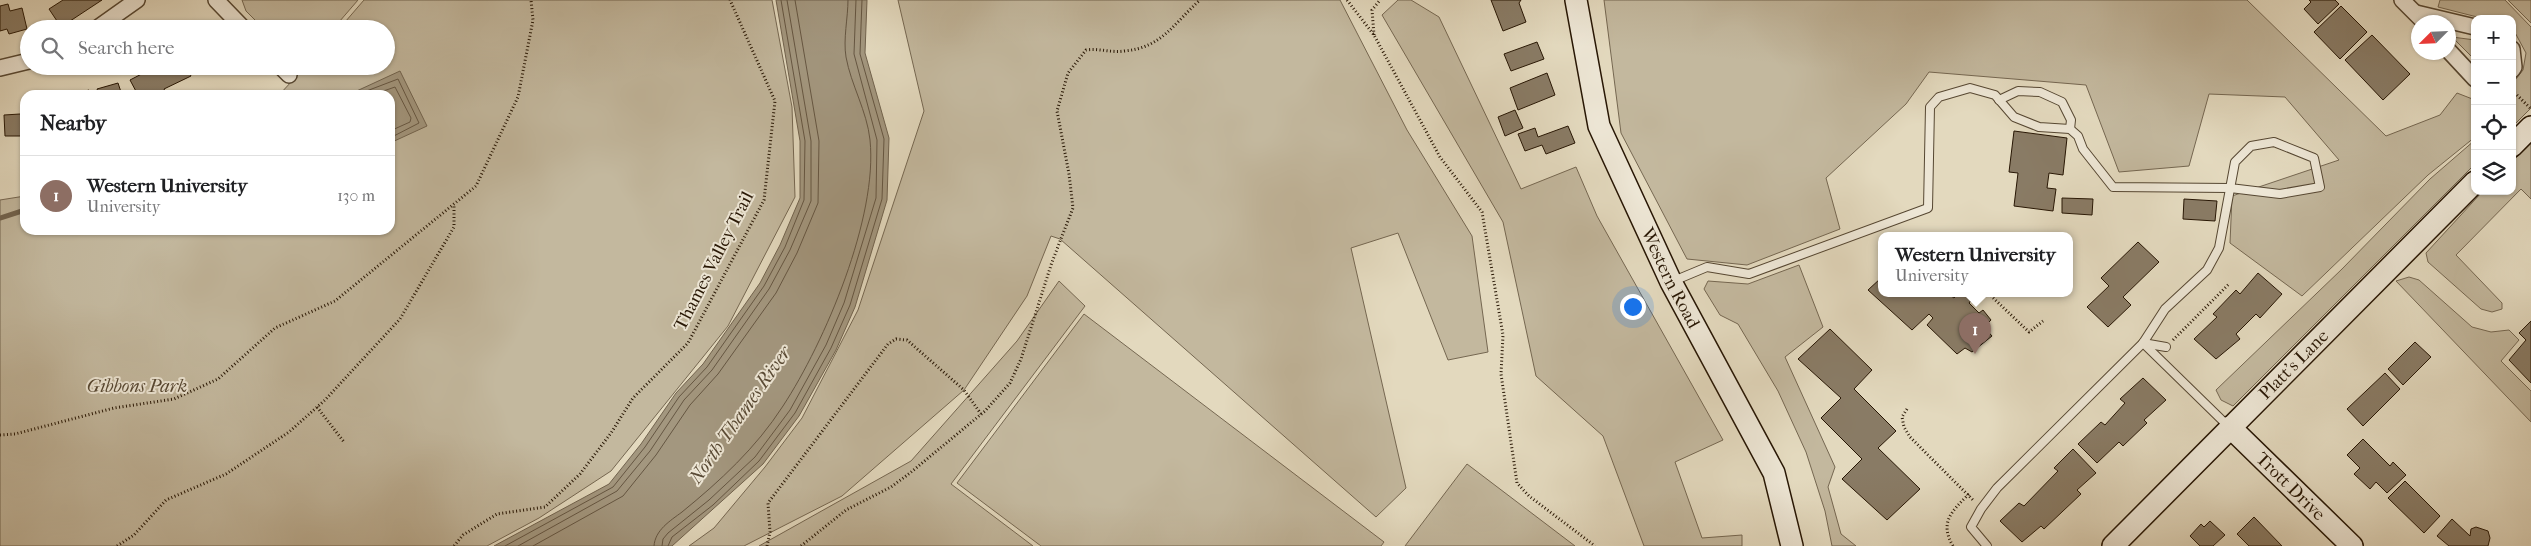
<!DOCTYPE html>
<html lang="en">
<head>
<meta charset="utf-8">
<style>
  body { margin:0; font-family:"IM FELL French Canon",serif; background:#f2f2f2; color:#202124 }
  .controls { position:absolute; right:15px; top:15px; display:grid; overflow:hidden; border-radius:10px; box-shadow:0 1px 4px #0004 }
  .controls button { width:45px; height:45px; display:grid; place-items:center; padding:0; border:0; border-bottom:1px solid #e0e0e0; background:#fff; color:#202124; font:25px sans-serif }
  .compass { position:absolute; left:2411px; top:15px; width:45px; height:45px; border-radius:50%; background:#fff; box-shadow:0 1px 4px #0004; rotate:246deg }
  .you { position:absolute; left:1632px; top:306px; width:18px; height:18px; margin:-12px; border:4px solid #fff; border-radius:50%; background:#1a73e8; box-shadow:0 0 0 8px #1a73e833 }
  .badge { display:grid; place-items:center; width:32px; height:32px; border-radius:50%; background:#8f2418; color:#fff; font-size:16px; font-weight:700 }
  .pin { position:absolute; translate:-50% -41px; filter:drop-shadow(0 1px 2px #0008) }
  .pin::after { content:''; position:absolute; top:26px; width:18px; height:15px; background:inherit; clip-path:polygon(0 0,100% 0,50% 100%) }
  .popup { position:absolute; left:1878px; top:232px; width:195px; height:65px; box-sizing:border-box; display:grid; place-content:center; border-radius:10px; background:#fff; filter:drop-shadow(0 1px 4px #0005); font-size:16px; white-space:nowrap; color:#757577 }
  .popup b { font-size:19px; color:#202124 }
  .popup::after { content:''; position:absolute; left:50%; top:100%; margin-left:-10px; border:10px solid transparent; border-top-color:#fff }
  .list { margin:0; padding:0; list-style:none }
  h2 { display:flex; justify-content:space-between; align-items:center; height:65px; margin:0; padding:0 20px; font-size:21px }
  h2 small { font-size:16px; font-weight:400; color:#757577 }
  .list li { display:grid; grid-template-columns:32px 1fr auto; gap:15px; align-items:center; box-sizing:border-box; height:80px; padding:0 20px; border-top:1px solid #e0e0e0 }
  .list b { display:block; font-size:19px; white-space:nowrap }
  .list p { margin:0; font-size:16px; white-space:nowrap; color:#757577 }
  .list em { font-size:16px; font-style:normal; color:#757577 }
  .icon { flex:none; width:28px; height:28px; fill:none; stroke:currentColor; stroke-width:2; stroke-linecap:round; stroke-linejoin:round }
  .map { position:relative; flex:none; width:2531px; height:546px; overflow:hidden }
  .search { position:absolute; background:#fff; box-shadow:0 1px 4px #0004; left:20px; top:20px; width:375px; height:55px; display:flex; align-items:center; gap:12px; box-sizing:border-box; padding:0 18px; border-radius:28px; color:#757577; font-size:19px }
  .panel { position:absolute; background:#fff; box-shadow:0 1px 4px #0004; left:20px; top:90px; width:375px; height:145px; border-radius:15px }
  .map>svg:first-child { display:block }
</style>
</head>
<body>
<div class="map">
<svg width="2531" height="546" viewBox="0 0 2531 546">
  <rect width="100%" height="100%" fill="#e3d9be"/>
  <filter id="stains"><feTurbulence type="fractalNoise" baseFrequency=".004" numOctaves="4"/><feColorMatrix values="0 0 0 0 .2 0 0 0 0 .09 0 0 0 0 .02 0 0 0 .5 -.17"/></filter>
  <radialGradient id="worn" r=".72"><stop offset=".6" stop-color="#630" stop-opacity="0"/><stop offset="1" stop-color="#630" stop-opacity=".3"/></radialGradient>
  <!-- green -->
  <g fill="#c3b89e" stroke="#756751">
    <path d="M242 0H358L333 29H264L246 11Z"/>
    <path d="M364 0H772L792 107 795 197 728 326 611 471 539 518 487 546H0V200L25 196V230H390V95H279L306 66H386V29H339Z"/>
    <path d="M898 0H1340L1407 130 1472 236 1488 352 1448 360 1398 233 1351 248 1406 488 1376 517 1060 239 1051 236 1027 296 964 390 842 496 744 546H689L714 528 765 467 802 418 858 310 924 111Z"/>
    <path d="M1398 0H1411L1439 17 1521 189 1576 167 1597 216 1723 440 1675 462 1702 538 1742 535V546H1644L1603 436 1536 376 1503 222 1382 15Z"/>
    <path d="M1604 0H2247L2386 136 2440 115 2457 93 2475 100V137L2428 175 2302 296 2230 243 2232 196 2339 160 2285 97 2209 94 2189 166 2119 172 2086 85 1929 72 1906 104 1826 178 1840 229 1747 265 1687 259 1621 133Z"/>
    <path d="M2440 0H2505L2531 27V108L2512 127V84L2523 70 2526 53 2512 27V19H2485L2438 7Z"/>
    <path d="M2508 0H2531V23Z"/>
    <path d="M2452 37 2475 40V60Z"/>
    <path d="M2475 140V164L2233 406 2221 400 2216 390 2342 269 2430 179Z"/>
    <path d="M2531 143V199L2521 189 2456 255 2502 303V309L2492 312 2481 309 2428 262 2426 253 2483 191H2512V162Z"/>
    <path d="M1799 265 1823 327 1785 357 1835 467 1828 487 1841 534 1856 546H1832L1825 511 1806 452 1778 391 1738 324 1720 315 1704 289 1708 281 1748 284Z"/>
    <path d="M2409 277 2419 280 2472 327 2491 332 2509 330 2519 340 2501 361 2531 391V422L2396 281Z"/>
    <path d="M1059 281 1085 306 951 484 1033 546H759L911 461 1017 341Z"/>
    <path d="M1084 314 1384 542 1381 546H1041L957 483Z"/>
    <path d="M1467 464 1575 546H1405Z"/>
  </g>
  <!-- water -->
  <g fill="#a3977f" stroke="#71634e">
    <path d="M776 0H867L865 53 889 138 887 200 855 307 836 350 799 416 763 464 672 546H494L609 484 641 444 676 393 703 364 760 283 780 245 800 198V141Z"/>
    <path d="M400 71 427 126 390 143V95H348Z"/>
  </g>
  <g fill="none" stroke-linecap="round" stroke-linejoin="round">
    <!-- shore -->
    <g stroke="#655642" stroke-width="1">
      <path d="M356 95 398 79 419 123 390 138"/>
      <path d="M372 95 395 87 411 118 410 122 390 131"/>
      <path d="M505 546 613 487 645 447 679 397 707 367 764 286 785 247 804 200 805 141 781 0"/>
      <path d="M518 546 617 491 650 451 684 400 712 370 769 289 790 250 811 201V141L787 0"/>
      <path d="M533 546 623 496 656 455 690 405 718 374 776 293 797 253 818 203 819 141 795 0"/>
      <path d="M654 546C655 530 670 521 682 512 720 481 756 448 783 406 825 342 878 217 870 140 867 111 851 85 846 57 843 39 848 18 848 0"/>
      <path d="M662 546 663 539 668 533 709 500 755 457 790 410 826 345 844 303 876 198 877 140 854 54 856 0"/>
      <path d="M668 546 672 537 713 505 759 461 795 413 831 348 850 305 882 199 884 139 860 54 862 0"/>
    </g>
    <!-- stream -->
    <path stroke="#71634e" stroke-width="5" d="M0 218 25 210"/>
  </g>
  <!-- building -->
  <g fill="#897b65" stroke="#271604">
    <path d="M63 0H102L61 27 49 9Z"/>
    <path d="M1491 0H1521L1519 3 1526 22 1503 31Z"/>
    <path d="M2309 0H2335L2339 4 2318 24 2304 9 2311 2Z"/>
    <path d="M8 4 10 11 22 8 27 29 9 34 7 29 0 31V6Z"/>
    <path d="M2341 6 2367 32 2340 59 2314 32Z"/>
    <path d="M2372 35 2410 74 2383 100 2345 60Z"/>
    <path d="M1537 42 1544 59 1511 71 1504 54Z"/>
    <path d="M157 66H186L191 76 164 89 167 95H138L130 80Z"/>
    <path d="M1547 73 1555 95 1518 110 1510 88Z"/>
    <path d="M118 83 122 95H97L99 94 97 89Z"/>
    <path d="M89 90 91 95H71Z"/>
    <path d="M1515 110 1523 128 1505 136 1498 117Z"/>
    <path d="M20 114H25V142L23 136H5L4 115Z"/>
    <path d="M1568 126 1575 143 1546 154 1542 145 1525 151 1518 134 1535 128 1538 137Z"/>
    <path d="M2014 131 2067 138 2063 175 2049 173 2047 188 2056 189 2053 211 2014 206 2018 173 2009 172Z"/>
    <path d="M2062 198 2093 199 2092 215 2062 213Z"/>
    <path d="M2184 199 2217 201 2215 221 2183 219Z"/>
    <path d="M2138 242 2159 262 2123 297 2131 305 2108 327 2087 307 2109 286 2101 278Z"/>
    <path d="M2258 273 2282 294 2260 318 2256 314 2236 334 2240 339 2216 359 2194 339 2217 317 2213 314 2236 290 2240 294Z"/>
    <path d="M1881 278V293H1938L1941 296 1947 293 1954 298 1959 293H1967L1973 298 1969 303 1979 313 1983 310 1991 320 1984 327 1992 336 1972 352 1965 348 1957 354 1927 325 1933 318 1929 314 1912 330 1868 290Z"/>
    <path d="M2531 321V383L2509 360 2526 340 2519 333Z"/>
    <path d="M1830 329 1872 370 1854 389 1896 431 1878 448 1920 489 1887 520 1842 479 1862 459 1821 418 1841 398 1798 359Z"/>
    <path d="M2415 342 2431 357 2403 385 2388 369Z"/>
    <path d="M2385 373 2400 389 2363 426 2347 409Z"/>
    <path d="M2143 378 2166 400 2144 420 2147 423 2123 446 2119 442 2097 463 2078 444 2101 422 2105 425 2125 403 2120 399Z"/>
    <path d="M2363 439 2390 466 2393 462 2406 475 2387 493 2376 482 2370 489 2354 474 2360 468 2347 455Z"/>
    <path d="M2073 449 2096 473 2077 490 2081 494 2044 529 2041 526 2022 542 2000 521 2019 503 2024 506 2058 471 2054 468Z"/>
    <path d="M2405 481 2440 516 2424 533 2388 498Z"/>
    <path d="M2254 517 2282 546H2249L2237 534Z"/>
    <path d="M2452 519 2470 536 2471 529 2476 527 2488 531 2490 538 2488 546H2449L2437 536Z"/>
    <path d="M2210 521 2225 535 2213 546H2200L2190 536 2201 524 2204 527Z"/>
  </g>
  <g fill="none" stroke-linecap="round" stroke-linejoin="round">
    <!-- lane casing -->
    <g stroke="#564732" stroke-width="10">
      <g id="lane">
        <path d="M1999 100 2018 91 2040 92 2062 102 2071 120 2070 129"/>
        <path d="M1671 282 1707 267 1749 274 1928 208 1930 107 1939 97 1970 88 1995 95 2014 117 2039 127 2070 129 2078 136 2083 149 2113 187 2230 188 2280 194 2320 187 2314 158 2274 142 2251 146 2235 162 2219 248 2207 270 2165 309 2143 343 1997 488 1981 509 1971 527 1987 546"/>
        <path d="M2143 343 2228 426"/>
        <path d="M2143 343 2166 347"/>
      </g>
    </g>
    <!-- street casing -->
    <g stroke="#564732" stroke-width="18">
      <g id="street">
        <path d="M216 0 244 29"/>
        <path d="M2402 0 2422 20"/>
        <path d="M2416 13 2475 27"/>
        <path d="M96 29 137 0"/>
        <path d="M2512 49 2514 67 2512 70"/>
        <path d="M2448 50 2475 79"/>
        <path d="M280 66 289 75"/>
        <path d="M0 68 29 61"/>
      </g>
    </g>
    <!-- secondary casing -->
    <g stroke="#271604" stroke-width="24">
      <g id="secondary">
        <path id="s1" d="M1576 0 1599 126 1671 282 1774 473 1792 546"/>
        <path d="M2512 146 2531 127"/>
        <path id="s2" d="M2230 427 2352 546"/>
        <path id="s3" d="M2113 546 2475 182"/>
      </g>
    </g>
    <!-- path -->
    <g stroke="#271604" stroke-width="3" stroke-dasharray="1 2.5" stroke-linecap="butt">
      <path d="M1347 0 1374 35 1440 157 1482 212 1503 335 1501 374 1517 483 1529 496 1595 546"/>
      <path d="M1374 35 1372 10 1380 0"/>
      <path d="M2512 90 2531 109"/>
      <path d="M1988 293 2029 332 2043 321"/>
      <path d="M2173 340 2229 284"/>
      <path d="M317 407 344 442"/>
      <path d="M1907 409 1902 417 1904 427 1910 437 1974 501"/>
      <path d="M0 435 15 434 114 408 174 399 218 379 275 328 335 301 476 186 518 97 533 20 531 0"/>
      <path d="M117 546 134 535 166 500 226 474 289 432 325 400 400 319 454 227V204"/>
      <path d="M454 546 463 535 497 514 545 507 580 474 611 433 633 398 688 343 764 200 775 101 730 0"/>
      <path d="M767 546 770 532 768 503 888 344 896 339 907 340 964 390 981 414"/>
      <path d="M801 546 846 510 891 487 910 473 985 411 1010 383 1021 359 1052 262 1073 208 1069 174 1057 111 1068 73 1086 50C1099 48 1111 53 1124 51 1162 48 1174 23 1200 0"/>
      <path d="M1953 546C1939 522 1952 511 1969 494"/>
    </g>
    <!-- lane -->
    <use href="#lane" stroke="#ede6d5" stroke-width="8"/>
    <!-- street -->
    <use href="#street" stroke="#ede6d5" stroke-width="15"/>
    <!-- secondary -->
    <use href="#secondary" stroke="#ede6d5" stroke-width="21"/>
  </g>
  <g text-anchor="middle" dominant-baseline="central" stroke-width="4" stroke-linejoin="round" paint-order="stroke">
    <!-- street labels -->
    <g font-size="18" fill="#271604" stroke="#ede6d5">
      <text transform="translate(714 261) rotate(-63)">Thames Valley Trail</text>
      <text stroke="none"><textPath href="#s1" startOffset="296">Western Road</textPath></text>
      <text stroke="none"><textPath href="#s3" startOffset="256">Platt's Lane</textPath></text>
      <text stroke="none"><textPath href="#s2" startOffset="85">Trott Drive</textPath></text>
    </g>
    <!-- park labels -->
    <g font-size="18" font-style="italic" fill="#564732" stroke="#ede6d5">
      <text x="137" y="386">Gibbons Park</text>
    </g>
    <!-- water labels -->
    <g font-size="19" font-style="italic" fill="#594a35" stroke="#ede6d5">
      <text transform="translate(740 415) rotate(-55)">North Thames River</text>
    </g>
  </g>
  <rect width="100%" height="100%" filter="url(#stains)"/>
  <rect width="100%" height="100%" fill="url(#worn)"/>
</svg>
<div class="controls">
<button>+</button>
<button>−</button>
<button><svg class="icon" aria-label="locate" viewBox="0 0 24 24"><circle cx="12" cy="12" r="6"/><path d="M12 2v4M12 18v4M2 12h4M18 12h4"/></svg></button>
<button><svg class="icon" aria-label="layers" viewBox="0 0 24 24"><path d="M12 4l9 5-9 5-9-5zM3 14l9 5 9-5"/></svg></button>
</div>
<svg class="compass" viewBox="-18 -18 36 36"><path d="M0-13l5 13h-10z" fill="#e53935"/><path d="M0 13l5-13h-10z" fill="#757577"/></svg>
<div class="you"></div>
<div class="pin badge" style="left:1975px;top:354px;background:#8d6e63">1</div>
<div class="popup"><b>Western University</b>University</div>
<div class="search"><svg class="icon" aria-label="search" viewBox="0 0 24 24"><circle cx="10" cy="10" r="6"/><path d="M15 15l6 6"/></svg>Search here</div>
<section class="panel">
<h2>Nearby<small></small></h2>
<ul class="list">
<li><span class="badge" style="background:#8d6e63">1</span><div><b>Western University</b><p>University</p></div><em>130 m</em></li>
</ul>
</section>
</div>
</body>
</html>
